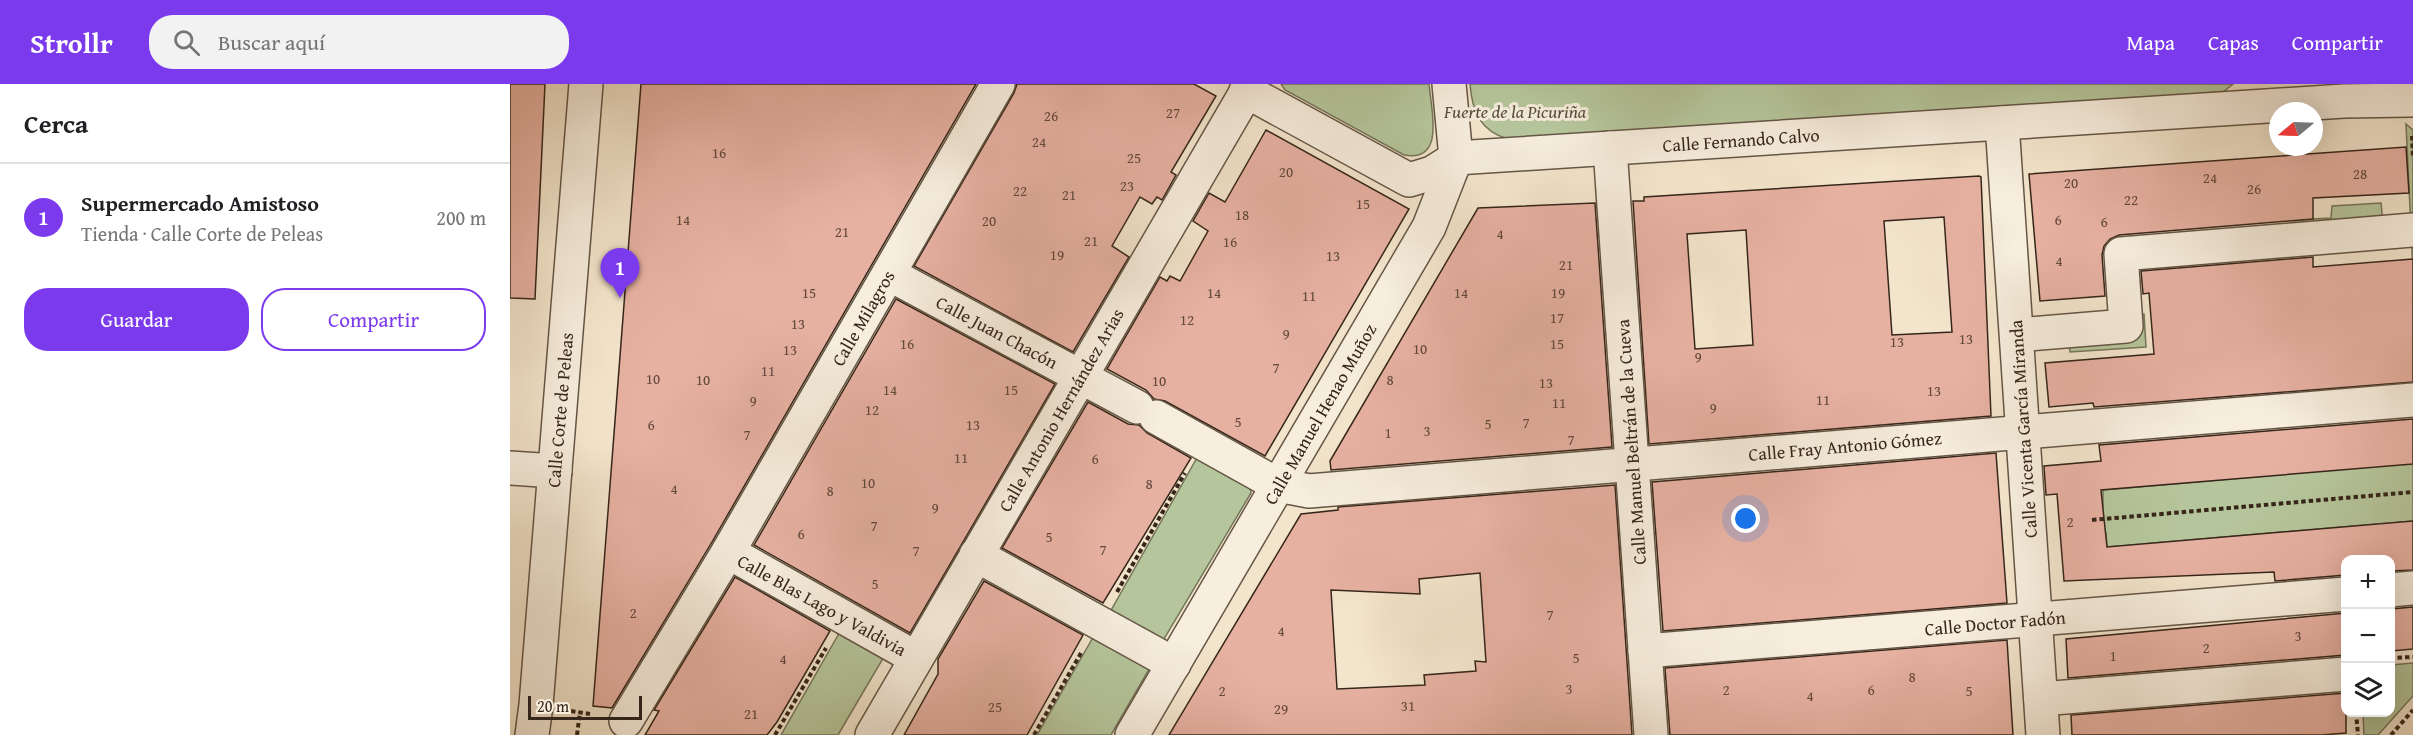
<!DOCTYPE html>
<html lang="es">
<head>
<meta charset="utf-8">
<style>
  body { margin:0; font-family:"Gentium Book Plus",serif; background:#f2f2f2; color:#202124 }
  .controls { position:absolute; right:18px; bottom:18px; display:grid; overflow:hidden; border-radius:12px; box-shadow:0 6px 24px #0002 }
  .controls button { width:54px; height:54px; display:grid; place-items:center; padding:0; border:0; border-bottom:2px solid #e0e0e0; background:#fff; color:#202124; font:30px sans-serif }
  .compass { position:absolute; left:1759px; top:18px; width:54px; height:54px; border-radius:50%; background:#fff; box-shadow:0 6px 24px #0002; rotate:251deg }
  .scale { position:absolute; left:18px; bottom:15px; width:114px; box-sizing:border-box; padding-left:6px; border:3px solid #36261a; border-top:0; font-size:16px; line-height:21px; white-space:nowrap; color:#36261a; -webkit-text-stroke:4px #f7eede; paint-order:stroke }
  .you { position:absolute; left:1236px; top:435px; width:21px; height:21px; margin:-15px; border:4px solid #fff; border-radius:50%; background:#1a73e8; box-shadow:0 0 0 9px #1a73e833 }
  .badge { display:grid; place-items:center; width:39px; height:39px; border-radius:50%; background:#7c3aed; color:#fff; font-size:20px; font-weight:700 }
  .pin { position:absolute; translate:-50% -50px; filter:drop-shadow(0 2px 3px #0008) }
  .pin::after { content:''; position:absolute; top:32px; width:21px; height:18px; background:inherit; clip-path:polygon(0 0,100% 0,50% 100%) }
  .list { margin:0; padding:0; list-style:none }
  h2 { display:flex; justify-content:space-between; align-items:center; height:78px; margin:0; padding:0 24px; font-size:26px }
  h2 small { font-size:20px; font-weight:400; color:#757577 }
  .list li { display:grid; grid-template-columns:39px 1fr auto; gap:18px; align-items:center; box-sizing:border-box; height:108px; padding:0 24px; border-top:2px solid #e0e0e0 }
  .list b { display:block; font-size:22px; white-space:nowrap }
  .list p { margin:0; font-size:20px; white-space:nowrap; color:#757577 }
  .list em { font-size:20px; font-style:normal; color:#757577 }
  .actions { display:flex; gap:12px; padding:18px 24px }
  .actions a { flex:1; padding:14px 0; border:2px solid #7c3aed; border-radius:24px; text-align:center; font-size:21px; color:#7c3aed }
  .actions .main { background:#7c3aed; color:#fff }
  .icon { flex:none; width:33px; height:33px; fill:none; stroke:currentColor; stroke-width:2; stroke-linecap:round; stroke-linejoin:round }
  .map { position:relative; flex:none; width:1903px; height:651px; overflow:hidden }
  header { display:flex; align-items:center; gap:36px; box-sizing:border-box; height:84px; padding:0 30px; background:#7c3aed; color:#fff }
  header strong { font-size:28px }
  nav { display:flex; gap:33px; margin-inline-start:auto; font-size:21px }
  .search { width:420px; height:54px; background:#f2f2f2; display:flex; align-items:center; gap:15px; box-sizing:border-box; padding:0 21px; border-radius:24px; color:#757577; font-size:22px }
  main { display:flex }
  aside { flex:1; background:#fff }
  .map>svg:first-child { display:block }
</style>
</head>
<body>
<header>
<strong>Strollr</strong>
<div class="search"><svg class="icon" aria-label="search" viewBox="0 0 24 24"><circle cx="10" cy="10" r="6"/><path d="M15 15l6 6"/></svg>Buscar aquí</div>
<nav><a>Mapa</a><a>Capas</a><a>Compartir</a></nav>
</header>
<main>
<aside>
<h2>Cerca<small></small></h2>
<ul class="list">
<li><span class="badge">1</span><div><b>Supermercado Amistoso</b><p>Tienda · Calle Corte de Peleas</p></div><em>200 m</em></li>
</ul>
<div class="actions"><a class="main">Guardar</a><a>Compartir</a></div>
</aside>
<div class="map">
<svg width="1903" height="651" viewBox="0 0 1903 651">
  <rect width="100%" height="100%" fill="#f3e5cc"/>
  <filter id="stains"><feTurbulence type="fractalNoise" baseFrequency=".00333" numOctaves="4"/><feColorMatrix values="0 0 0 0 .2 0 0 0 0 .09 0 0 0 0 .02 0 0 0 .5 -.17"/></filter>
  <radialGradient id="worn" r=".72"><stop offset=".6" stop-color="#630" stop-opacity="0"/><stop offset="1" stop-color="#630" stop-opacity=".3"/></radialGradient>
  <!-- green -->
  <g fill="#b6c69c" stroke="#76765b" stroke-width="1.5">
    <path d="M771 0H919C921 25 936 79 894 71L775 6Z"/>
    <path d="M960 0H1723L1713 8 998 55C970 47 962 27 960 0Z"/>
    <path d="M1896 40 1903 46V188Z"/>
    <path d="M1871 119 1875 161 1786 167 1784 136 1821 134 1822 122Z"/>
    <path d="M1634 230 1636 263 1560 268 1557 236Z"/>
    <path d="M688 372 740 401 741 409 654 555 651 557 599 530Z"/>
    <path d="M1903 379V437L1597 463 1596 449 1572 451 1571 425 1593 423V406Z"/>
    <path d="M331 546 375 571 328 651H271Z"/>
    <path d="M585 550 639 585 638 587 601 651H527Z"/>
    <path d="M1903 579V612L1868 651H1854L1853 629 1880 628 1881 581Z"/>
  </g>
  <!-- building -->
  <g fill="#e7b1a2" stroke="#36261a" stroke-width="1.5" fill-rule="evenodd">
    <path d="M0 0H35L25 215 0 214Z"/>
    <path d="M131 0H466L202 458 102 624 83 622Z"/>
    <path d="M507 0H684L706 12 661 88 666 91 652 116 647 113 642 120 630 113 602 162 619 173 563 268 404 182 504 9Z"/>
    <path d="M756 46 899 125 755 372 655 317 644 315 636 306 597 285 650 193 657 197 660 192 670 197 698 147 683 137 699 109 715 118Z"/>
    <path d="M1896 63 1899 109 1803 114V135L1609 151 1600 155 1594 162 1592 171 1595 212 1530 217 1519 90Z"/>
    <path d="M1469 92 1471 93 1481 332 1139 360 1123 117H1134V113ZM1434 133 1442 248 1382 251 1374 137ZM1236 146 1243 261 1185 265 1177 150Z"/>
    <path d="M1085 119 1102 363 821 386 820 377 968 124Z"/>
    <path d="M1803 173V183L1903 175V298L1584 323 1583 319 1539 323 1535 279 1644 270 1639 209 1633 210 1631 187Z"/>
    <path d="M386 215 545 300 400 549 244 461Z"/>
    <path d="M578 318 618 340 629 341 637 349 681 374 593 519 492 464Z"/>
    <path d="M1903 335V380L1591 406 1597 463 1903 437V486L1881 487V476H1836V491L1765 497 1764 488 1554 497 1547 410 1536 411 1534 382 1591 377 1589 361Z"/>
    <path d="M1486 369 1497 519 1153 547 1142 398Z"/>
    <path d="M1105 401 1122 651H659L791 430 828 426V423ZM970 489 976 578 965 577 966 587 914 591 915 601 827 605 821 506 910 510 909 495Z"/>
    <path d="M225 493 320 547 267 638 257 651H135L149 627 144 626Z"/>
    <path d="M474 497 573 551 517 651H394L428 590V575Z"/>
    <path d="M1903 523V565L1881 567V525Z"/>
    <path d="M1836 529V571L1558 594 1556 555Z"/>
    <path d="M1497 556 1503 651H1160L1155 584Z"/>
    <path d="M1836 609V649L1812 651H1562L1561 631Z"/>
  </g>
  <g fill="none" stroke-linecap="round" stroke-linejoin="round">
    <!-- minor casing -->
    <g stroke="#655646" stroke-width="36">
      <g id="minor">
        <path d="M736 7 899 96 922 89 946 74 1834 17 1900 16"/>
        <path d="M1492 39 1533 651"/>
        <path d="M1100 64 1141 651"/>
        <path d="M379 190 627 323"/>
        <path d="M1507 251 1616 242 1611 170 1903 146"/>
        <path d="M646 333 768 401 799 407 1903 316"/>
        <path d="M0 384 45 387"/>
        <path d="M218 468 406 574"/>
        <path d="M466 471 664 580"/>
        <path d="M1880 506 1903 504"/>
        <path d="M1135 567 1836 510"/>
        <path d="M1531 615 1836 590"/>
        <path d="M116 637 218 468 488 0"/>
        <path d="M22 651 26 621 76 0"/>
        <path d="M362 651 741 0"/>
        <path d="M622 651 919 143 946 74 939 0"/>
      </g>
    </g>
    <!-- path -->
    <g stroke="#36261a" stroke-width="4" stroke-dasharray="4.5 3" stroke-linecap="butt">
      <path d="M1902 52 1903 74"/>
      <path d="M1582 436 1903 408"/>
      <path d="M607 508 675 389"/>
      <path d="M1880 574 1903 573"/>
      <path d="M61 627 80 630"/>
      <path d="M1846 628 1848 651"/>
      <path d="M67 651 70 628"/>
      <path d="M265 651 316 564"/>
      <path d="M524 651 571 569"/>
      <path d="M1881 651 1903 626"/>
    </g>
    <!-- minor -->
    <use href="#minor" stroke="#f7eede" stroke-width="33"/>
  </g>
  <g text-anchor="middle" dominant-baseline="central" stroke-width="6" stroke-linejoin="round" paint-order="stroke">
    <!-- number labels -->
    <g font-size="15" fill="#62493c">
      <text x="663" y="28">27</text>
      <text x="541" y="31">26</text>
      <text x="529" y="57">24</text>
      <text x="209" y="68">16</text>
      <text x="624" y="73">25</text>
      <text x="776" y="87">20</text>
      <text x="1850" y="89">28</text>
      <text x="1700" y="93">24</text>
      <text x="1561" y="98">20</text>
      <text x="617" y="101">23</text>
      <text x="1744" y="104">26</text>
      <text x="510" y="106">22</text>
      <text x="559" y="110">21</text>
      <text x="1621" y="115">22</text>
      <text x="853" y="119">15</text>
      <text x="732" y="130">18</text>
      <text x="173" y="135">14</text>
      <text x="1548" y="135">6</text>
      <text x="479" y="136">20</text>
      <text x="1594" y="137">6</text>
      <text x="332" y="147">21</text>
      <text x="990" y="149">4</text>
      <text x="581" y="156">21</text>
      <text x="720" y="157">16</text>
      <text x="547" y="170">19</text>
      <text x="823" y="171">13</text>
      <text x="1549" y="176">4</text>
      <text x="1056" y="180">21</text>
      <text x="299" y="208">15</text>
      <text x="704" y="208">14</text>
      <text x="951" y="208">14</text>
      <text x="1048" y="208">19</text>
      <text x="799" y="211">11</text>
      <text x="1047" y="233">17</text>
      <text x="677" y="235">12</text>
      <text x="288" y="239">13</text>
      <text x="776" y="249">9</text>
      <text x="1456" y="254">13</text>
      <text x="1387" y="257">13</text>
      <text x="397" y="259">16</text>
      <text x="1047" y="259">15</text>
      <text x="910" y="264">10</text>
      <text x="280" y="265">13</text>
      <text x="1188" y="272">9</text>
      <text x="766" y="283">7</text>
      <text x="258" y="286">11</text>
      <text x="143" y="294">10</text>
      <text x="193" y="295">10</text>
      <text x="880" y="295">8</text>
      <text x="649" y="296">10</text>
      <text x="1036" y="298">13</text>
      <text x="380" y="305">14</text>
      <text x="501" y="305">15</text>
      <text x="1424" y="306">13</text>
      <text x="1313" y="315">11</text>
      <text x="243" y="316">9</text>
      <text x="1049" y="318">11</text>
      <text x="1203" y="323">9</text>
      <text x="362" y="325">12</text>
      <text x="728" y="337">5</text>
      <text x="1016" y="338">7</text>
      <text x="978" y="339">5</text>
      <text x="141" y="340">6</text>
      <text x="463" y="340">13</text>
      <text x="917" y="346">3</text>
      <text x="878" y="348">1</text>
      <text x="237" y="350">7</text>
      <text x="1061" y="355">7</text>
      <text x="451" y="373">11</text>
      <text x="585" y="374">6</text>
      <text x="358" y="398">10</text>
      <text x="639" y="399">8</text>
      <text x="164" y="404">4</text>
      <text x="320" y="406">8</text>
      <text x="425" y="423">9</text>
      <text x="1560" y="437">2</text>
      <text x="364" y="441">7</text>
      <text x="291" y="449">6</text>
      <text x="539" y="452">5</text>
      <text x="593" y="465">7</text>
      <text x="406" y="466">7</text>
      <text x="365" y="499">5</text>
      <text x="123" y="528">2</text>
      <text x="1040" y="530">7</text>
      <text x="771" y="546">4</text>
      <text x="1788" y="551">3</text>
      <text x="1696" y="563">2</text>
      <text x="1603" y="571">1</text>
      <text x="1066" y="573">5</text>
      <text x="273" y="574">4</text>
      <text x="1402" y="592">8</text>
      <text x="1059" y="604">3</text>
      <text x="1216" y="605">2</text>
      <text x="1361" y="605">6</text>
      <text x="712" y="606">2</text>
      <text x="1459" y="606">5</text>
      <text x="1300" y="611">4</text>
      <text x="898" y="621">31</text>
      <text x="485" y="622">25</text>
      <text x="771" y="624">29</text>
      <text x="241" y="629">21</text>
    </g>
    <!-- park labels -->
    <g font-size="18" font-style="italic" fill="#564e3a" stroke="#f7eede">
      <text x="1005" y="27">Fuerte de la Picuriña</text>
    </g>
    <!-- street labels -->
    <g font-size="18" fill="#36261a" stroke="#f7eede">
      <text transform="translate(1231 56) rotate(-4)">Calle Fernando Calvo</text>
      <text transform="translate(353 234) rotate(-60)">Calle Milagros</text>
      <text transform="translate(487 248) rotate(28)">Calle Juan Chacón</text>
      <text transform="translate(50 326) rotate(-85)">Calle Corte de Peleas</text>
      <text transform="translate(551 326) rotate(-60)">Calle Antonio Hernández Arias</text>
      <text transform="translate(810 330) rotate(-60)">Calle Manuel Henao Muñoz</text>
      <text transform="translate(1513 345) rotate(-94)">Calle Vicenta García Miranda</text>
      <text transform="translate(1121 358) rotate(-94)">Calle Manuel Beltrán de la Cueva</text>
      <text transform="translate(1335 362) rotate(-5)">Calle Fray Antonio Gómez</text>
      <text transform="translate(312 521) rotate(29)">Calle Blas Lago y Valdivia</text>
      <text transform="translate(1485 539) rotate(-5)">Calle Doctor Fadón</text>
    </g>
  </g>
  <rect width="100%" height="100%" filter="url(#stains)"/>
  <rect width="100%" height="100%" fill="url(#worn)"/>
</svg>
<div class="controls">
<button>+</button>
<button>−</button>
<button><svg class="icon" aria-label="layers" viewBox="0 0 24 24"><path d="M12 4l9 5-9 5-9-5zM3 14l9 5 9-5"/></svg></button>
</div>
<svg class="compass" viewBox="-18 -18 36 36"><path d="M0-13l5 13h-10z" fill="#e53935"/><path d="M0 13l5-13h-10z" fill="#757577"/></svg>
<div class="scale">20 m</div>
<div class="you"></div>
<div class="pin badge" style="left:110px;top:214px">1</div>
</div>
</main>
</body>
</html>
